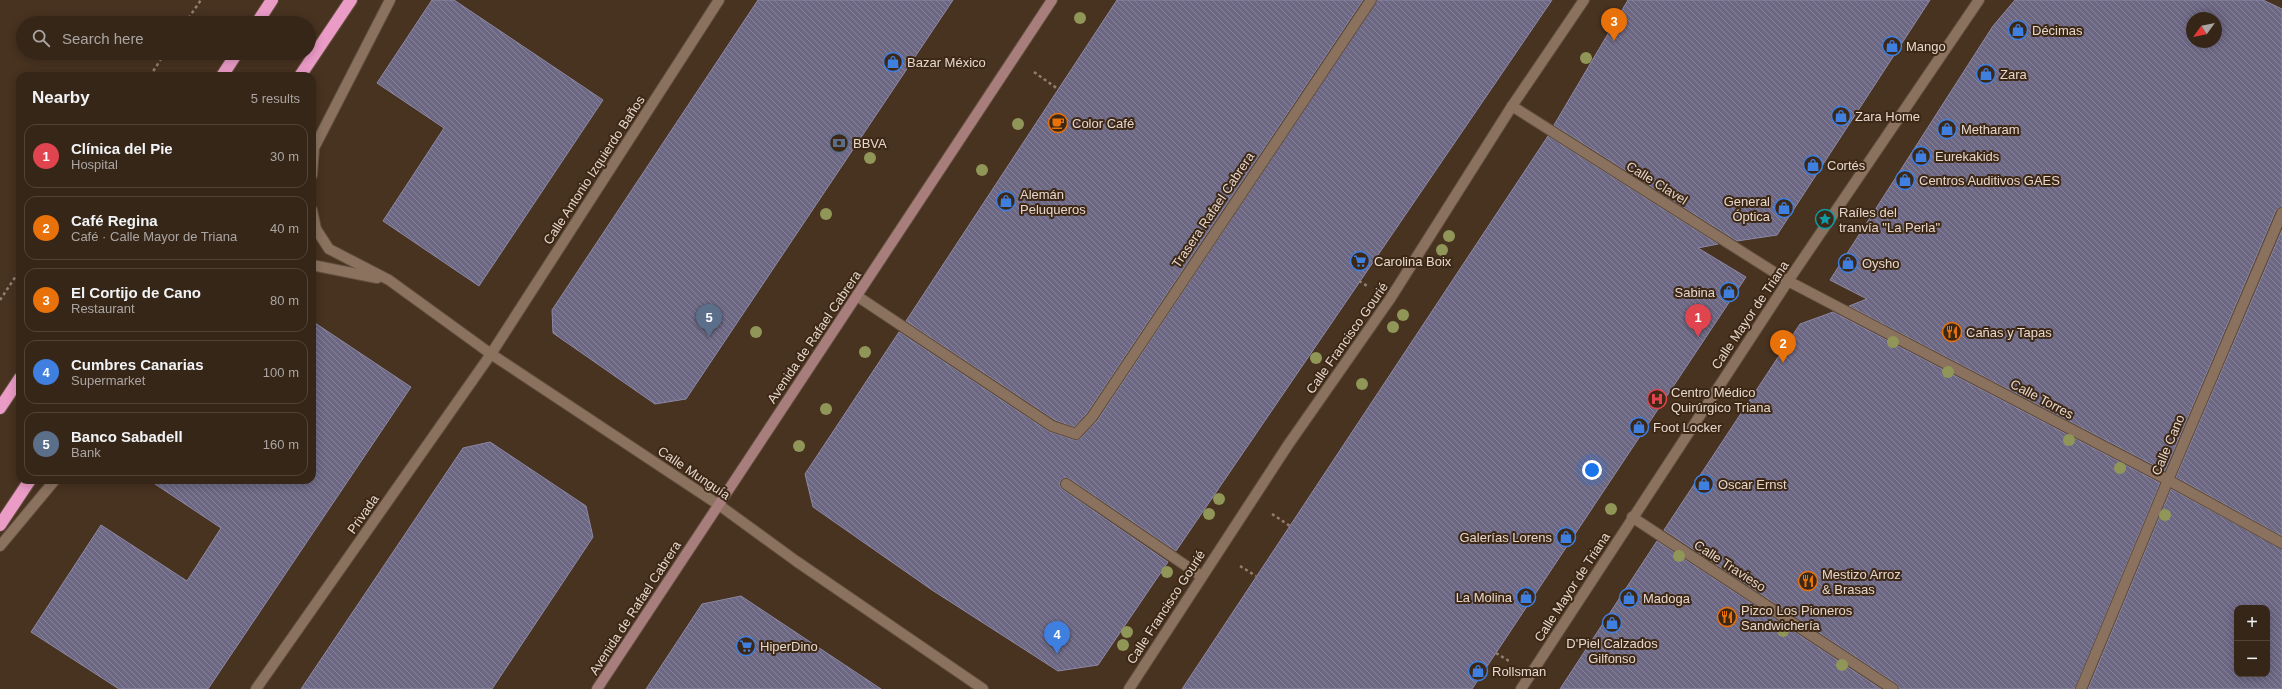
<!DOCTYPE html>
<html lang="en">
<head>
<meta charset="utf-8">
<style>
  body { margin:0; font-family:Arial,sans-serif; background:#413225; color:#f1f3f6 }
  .controls { position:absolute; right:12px; bottom:12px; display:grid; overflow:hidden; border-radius:8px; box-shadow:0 2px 10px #0003 }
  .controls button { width:36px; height:36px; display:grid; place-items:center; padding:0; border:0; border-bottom:1px solid #504337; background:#362618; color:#f1f3f6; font:20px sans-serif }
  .compass { position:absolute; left:2186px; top:12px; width:36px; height:36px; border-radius:50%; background:#362618; box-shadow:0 2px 10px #0003; rotate:237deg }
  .you { position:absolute; left:1592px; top:470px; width:14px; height:14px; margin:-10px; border:3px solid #fff; border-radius:50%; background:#1a73e8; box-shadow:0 0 0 6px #1a73e833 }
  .badge { display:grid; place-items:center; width:26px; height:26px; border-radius:50%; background:#8abfa5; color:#fff; font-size:13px; font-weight:700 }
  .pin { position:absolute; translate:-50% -33px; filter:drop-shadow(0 1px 2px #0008) }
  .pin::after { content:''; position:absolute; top:21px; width:14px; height:12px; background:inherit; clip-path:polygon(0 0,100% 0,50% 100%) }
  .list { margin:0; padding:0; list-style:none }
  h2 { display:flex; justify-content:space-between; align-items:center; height:52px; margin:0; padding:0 16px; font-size:17px }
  h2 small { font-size:13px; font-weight:400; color:#aaa5a2 }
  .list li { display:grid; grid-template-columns:26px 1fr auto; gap:12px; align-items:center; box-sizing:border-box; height:64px; margin:0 8px 8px; padding:0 8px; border:1px solid #504337; border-radius:12px }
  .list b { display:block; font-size:15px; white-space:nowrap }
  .list p { margin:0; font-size:13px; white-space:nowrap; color:#aaa5a2 }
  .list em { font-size:13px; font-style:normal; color:#aaa5a2 }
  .icon { flex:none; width:22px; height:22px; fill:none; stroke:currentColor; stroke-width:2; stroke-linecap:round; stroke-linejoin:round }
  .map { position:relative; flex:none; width:2282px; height:689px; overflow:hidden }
  .search { position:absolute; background:#362618; box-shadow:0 2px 10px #0003; left:16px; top:16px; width:300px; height:44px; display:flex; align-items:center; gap:10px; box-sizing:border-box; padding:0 14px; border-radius:22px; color:#aaa5a2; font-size:15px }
  .panel { position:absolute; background:#362618; box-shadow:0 2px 10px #0003; left:16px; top:72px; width:300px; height:412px; border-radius:12px }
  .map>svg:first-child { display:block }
</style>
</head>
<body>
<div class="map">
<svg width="2282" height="689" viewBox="0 0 2282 689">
  <defs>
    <pattern id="building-back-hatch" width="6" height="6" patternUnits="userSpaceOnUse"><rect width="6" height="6" fill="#6c6783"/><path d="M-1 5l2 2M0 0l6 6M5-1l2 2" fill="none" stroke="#888399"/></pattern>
  </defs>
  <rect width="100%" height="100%" fill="#483220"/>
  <!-- building -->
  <g fill="url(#building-back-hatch)" stroke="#8c88a5" fill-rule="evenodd">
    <path d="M432 0H454L603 100 479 286 383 221 444 128 377 83Z"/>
    <path d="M758 0H953L686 399 655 404 553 333 552 310Z"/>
    <path d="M1117 0H1363L1087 413 1074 427 1055 420 906 321Z"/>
    <path d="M1377 0H1552L1176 551 1070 479 1064 478 1060 481V486L1062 489 1168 562 1098 665 1058 671 932 590 813 507 805 474 899 332 1048 431 1074 440 1081 438 1097 421Z"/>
    <path d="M1628 0H1930L1777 235 1737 241 1554 125Z"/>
    <path d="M2015 0H2263L2282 9V207L2276 210 2165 471 1849 306 1867 299 1830 280 1993 26ZM2192 18H2216V42H2192Z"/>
    <path d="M1548 136 1718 244 1698 248 1746 277 1720 316 1472 689H1182Z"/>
    <path d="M2282 230V536L2176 477Z"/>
    <path d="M1833 312 2160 483 2075 689H1899L1897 684 1664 530 1800 324Z"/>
    <path d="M312 321 411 387 208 689H119L31 632 101 525 187 581 221 528 149 480H312Z"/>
    <path d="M490 442 586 506 593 537 492 689H301L463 448Z"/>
    <path d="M2171 489 2282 549V689H2088ZM2237 608H2267V674H2237Z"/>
    <path d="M1657 541 1881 689H1560Z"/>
    <path d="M741 596 881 689H646L702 604Z"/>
  </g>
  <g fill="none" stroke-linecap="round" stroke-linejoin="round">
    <!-- lane casing -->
    <g stroke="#624f3f" stroke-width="12">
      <g id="lane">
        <path d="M857 296 1052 426 1076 434 1092 417 1371 0"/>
        <path d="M1066 484 1201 576"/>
        <path d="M256 689 491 354 719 0"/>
      </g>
    </g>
    <!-- street casing -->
    <g stroke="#624f3f" stroke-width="12">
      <g id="street">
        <path d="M1512 106 1788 281 2168 480 2282 543"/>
        <path d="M312 175 314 148 390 0"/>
        <path d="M312 210 316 229 329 249 389 280 491 354 719 505 796 561 983 689"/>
        <path d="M312 265 377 278"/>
        <path d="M1632 517 1893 689"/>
        <path d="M0 546 55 480"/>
        <path d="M1129 689 1288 445 1390 299 1512 106 1584 0"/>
        <path d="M1521 689 1788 281 1979 0"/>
        <path d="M2081 689 2168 480 2282 213"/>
      </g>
    </g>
    <!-- secondary casing -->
    <g stroke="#624f3f" stroke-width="12">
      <path id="secondary" d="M597 689 1052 0"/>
    </g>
    <!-- highway casing -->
    <g stroke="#624f3f" stroke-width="14">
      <g id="highway">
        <path d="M257 23 272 0"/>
        <path d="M222 76 237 53"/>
        <path d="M300 76 351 0"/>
        <path d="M0 408 20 378"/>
        <path d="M0 525 30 480"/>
      </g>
    </g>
    <!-- path -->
    <g stroke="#917f70" stroke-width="2.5" stroke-dasharray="3 3" stroke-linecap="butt">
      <path d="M185 23 201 0"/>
      <path d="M1034 72 1058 89"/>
      <path d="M150 76 165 53"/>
      <path d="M1359 281 1369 287"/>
      <path d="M0 300 20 270"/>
      <path d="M1272 514 1290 526"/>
      <path d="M1240 566 1256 576"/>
      <path d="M1496 653 1509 661"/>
    </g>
    <!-- lane -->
    <use href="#lane" stroke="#8b725e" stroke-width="10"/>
    <!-- street -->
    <use href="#street" stroke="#8b725e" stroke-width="10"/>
    <!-- secondary -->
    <use href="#secondary" stroke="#a87e7d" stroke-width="10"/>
    <!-- highway -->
    <use href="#highway" stroke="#ea9bc6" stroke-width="12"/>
  </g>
  <!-- trees -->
  <g fill="#909657">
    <circle cx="1080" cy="18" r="6"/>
    <circle cx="1586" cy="58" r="6"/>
    <circle cx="1018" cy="124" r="6"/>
    <circle cx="870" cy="158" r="6"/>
    <circle cx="982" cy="170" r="6"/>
    <circle cx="826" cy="214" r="6"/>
    <circle cx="1449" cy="236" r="6"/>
    <circle cx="1442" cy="250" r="6"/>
    <circle cx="1403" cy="315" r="6"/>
    <circle cx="1393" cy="327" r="6"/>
    <circle cx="756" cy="332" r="6"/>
    <circle cx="1893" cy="342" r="6"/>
    <circle cx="865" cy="352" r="6"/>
    <circle cx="1316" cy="358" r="6"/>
    <circle cx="1948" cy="372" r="6"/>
    <circle cx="1362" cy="384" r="6"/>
    <circle cx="826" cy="409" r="6"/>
    <circle cx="2069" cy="440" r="6"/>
    <circle cx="799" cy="446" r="6"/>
    <circle cx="2120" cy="468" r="6"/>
    <circle cx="1219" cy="499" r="6"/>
    <circle cx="1611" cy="509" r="6"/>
    <circle cx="1209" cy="514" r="6"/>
    <circle cx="2165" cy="515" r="6"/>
    <circle cx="1679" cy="556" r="6"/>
    <circle cx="1167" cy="572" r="6"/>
    <circle cx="1783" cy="631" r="6"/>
    <circle cx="1127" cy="632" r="6"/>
    <circle cx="1123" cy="645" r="6"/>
    <circle cx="1842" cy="665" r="6"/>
  </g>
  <!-- icons -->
  <defs>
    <g id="shop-ring" transform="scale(1)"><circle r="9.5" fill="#3d2816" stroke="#3f7fe0" stroke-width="1.5"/><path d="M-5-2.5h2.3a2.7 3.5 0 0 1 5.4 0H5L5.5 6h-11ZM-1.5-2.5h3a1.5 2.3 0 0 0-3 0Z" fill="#3f7fe0"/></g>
    <g id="cafe-ring" transform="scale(1)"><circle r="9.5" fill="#3d2816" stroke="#e8710a" stroke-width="1.5"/><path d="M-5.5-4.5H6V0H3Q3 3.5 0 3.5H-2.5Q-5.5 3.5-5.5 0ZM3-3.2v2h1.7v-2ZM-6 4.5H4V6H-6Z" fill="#e8710a"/></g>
    <g id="bank-ring" transform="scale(1)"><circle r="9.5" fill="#3d2816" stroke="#5c6f8a" stroke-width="1.5"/><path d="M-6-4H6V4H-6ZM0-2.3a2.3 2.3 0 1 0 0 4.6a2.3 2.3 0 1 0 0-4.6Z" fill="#5c6f8a"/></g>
    <g id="sight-ring" transform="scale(1)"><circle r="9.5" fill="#3d2816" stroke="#0f9aa8" stroke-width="1.5"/><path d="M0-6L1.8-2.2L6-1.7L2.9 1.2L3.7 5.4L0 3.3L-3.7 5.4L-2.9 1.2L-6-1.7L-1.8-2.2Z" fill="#0f9aa8"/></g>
    <g id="supermarket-ring" transform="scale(1)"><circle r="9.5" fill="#3d2816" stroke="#3f7fe0" stroke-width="1.5"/><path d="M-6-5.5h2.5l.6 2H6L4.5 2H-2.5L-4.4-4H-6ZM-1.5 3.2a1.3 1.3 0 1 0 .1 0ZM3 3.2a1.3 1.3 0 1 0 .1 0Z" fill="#3f7fe0"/></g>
    <g id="restaurant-ring" transform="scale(1)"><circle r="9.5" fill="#3d2816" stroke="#e8710a" stroke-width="1.5"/><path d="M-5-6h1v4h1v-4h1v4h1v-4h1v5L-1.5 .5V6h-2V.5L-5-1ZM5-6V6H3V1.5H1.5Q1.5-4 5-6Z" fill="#e8710a"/></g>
    <g id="hospital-ring" transform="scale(1)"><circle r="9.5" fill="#3d2816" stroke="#e0444e" stroke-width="1.5"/><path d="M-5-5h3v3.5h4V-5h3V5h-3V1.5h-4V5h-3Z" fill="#e0444e"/></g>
  </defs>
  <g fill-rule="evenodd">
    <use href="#shop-ring" x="2018" y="30"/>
    <use href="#shop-ring" x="1892" y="46"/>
    <use href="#shop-ring" x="893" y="62"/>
    <use href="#shop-ring" x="1986" y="74"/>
    <use href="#shop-ring" x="1841" y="116"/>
    <use href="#cafe-ring" x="1058" y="123"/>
    <use href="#shop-ring" x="1947" y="129"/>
    <use href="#bank-ring" x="839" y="143"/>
    <use href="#shop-ring" x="1921" y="156"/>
    <use href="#shop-ring" x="1813" y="165"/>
    <use href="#shop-ring" x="1905" y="180"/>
    <use href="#shop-ring" x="1006" y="201"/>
    <use href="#shop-ring" x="1784" y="208"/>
    <use href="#sight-ring" x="1825" y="219"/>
    <use href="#supermarket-ring" x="1360" y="261"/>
    <use href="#shop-ring" x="1848" y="263"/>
    <use href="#shop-ring" x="1729" y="292"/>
    <use href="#restaurant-ring" x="1952" y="332"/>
    <use href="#hospital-ring" x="1657" y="399"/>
    <use href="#shop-ring" x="1639" y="427"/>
    <use href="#shop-ring" x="1704" y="484"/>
    <use href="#shop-ring" x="1566" y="537"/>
    <use href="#restaurant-ring" x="1808" y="581"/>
    <use href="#shop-ring" x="1526" y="597"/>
    <use href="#shop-ring" x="1629" y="598"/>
    <use href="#restaurant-ring" x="1727" y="617"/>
    <use href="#shop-ring" x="1612" y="623"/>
    <use href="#supermarket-ring" x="746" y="646"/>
    <use href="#shop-ring" x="1478" y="671"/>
  </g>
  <g text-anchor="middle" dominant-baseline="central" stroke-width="4" stroke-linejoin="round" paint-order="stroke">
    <!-- poi labels -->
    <g font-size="13" fill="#e6d7cd" stroke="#3d2816" text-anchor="start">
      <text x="2032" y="30">Décimas</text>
      <text x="1906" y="46">Mango</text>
      <text x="907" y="62">Bazar México</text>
      <text x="2000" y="74">Zara</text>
      <text x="1855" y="116">Zara Home</text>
      <text x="1072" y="123">Color Café</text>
      <text x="1961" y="129">Metharam</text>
      <text x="853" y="143">BBVA</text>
      <text x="1935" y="156">Eurekakids</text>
      <text x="1827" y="165">Cortés</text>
      <text x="1919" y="180">Centros Auditivos GAES</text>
      <text x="1020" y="194">Alemán<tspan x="1020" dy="15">Peluqueros</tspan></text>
      <text x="1770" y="201" text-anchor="end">General<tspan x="1770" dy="15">Óptica</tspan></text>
      <text x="1839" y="212">Raíles del<tspan x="1839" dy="15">tranvía "La Perla"</tspan></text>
      <text x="1374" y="261">Carolina Boix</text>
      <text x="1862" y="263">Oysho</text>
      <text x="1715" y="292" text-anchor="end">Sabina</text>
      <text x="1966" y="332">Cañas y Tapas</text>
      <text x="1671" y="392">Centro Médico<tspan x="1671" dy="15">Quirúrgico Triana</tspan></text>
      <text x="1653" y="427">Foot Locker</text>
      <text x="1718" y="484">Oscar Ernst</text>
      <text x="1552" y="537" text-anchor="end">Galerías Lorens</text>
      <text x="1822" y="574">Mestizo Arroz<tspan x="1822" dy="15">&amp; Brasas</tspan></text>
      <text x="1512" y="597" text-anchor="end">La Molina</text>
      <text x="1643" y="598">Madoga</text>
      <text x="1741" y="610">Pizco Los Pioneros<tspan x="1741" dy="15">Sandwichería</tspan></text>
      <text x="1612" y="643" text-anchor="middle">D'Piel Calzados<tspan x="1612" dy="15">Gilfonso</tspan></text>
      <text x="760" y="646">HiperDino</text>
      <text x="1492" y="671">Rollsman</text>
    </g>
    <!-- street labels -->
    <g font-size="13" fill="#e6d7cd" stroke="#3d2816">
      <text transform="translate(594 170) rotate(-57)">Calle Antonio Izquierdo Baños</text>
      <text transform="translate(1657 183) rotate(32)">Calle Clavel</text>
      <text transform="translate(1213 210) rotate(-56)">Trasera Rafael Cabrera</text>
      <text transform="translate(1750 315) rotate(-56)">Calle Mayor de Triana</text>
      <text transform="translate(814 337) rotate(-56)">Avenida de Rafael Cabrera</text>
      <text transform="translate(1347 338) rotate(-55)">Calle Francisco Gourié</text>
      <text transform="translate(2042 399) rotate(28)">Calle Torres</text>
      <text transform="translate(2168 445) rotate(-67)">Calle Cano</text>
      <text transform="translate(694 473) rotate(34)">Calle Munguía</text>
      <text transform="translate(363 514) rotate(-55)">Privada</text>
      <text transform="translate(1730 566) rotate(33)">Calle Travieso</text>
      <text transform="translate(1572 587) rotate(-57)">Calle Mayor de Triana</text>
      <text transform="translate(1166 607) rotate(-57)">Calle Francisco Gourié</text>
      <text transform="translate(635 608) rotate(-57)">Avenida de Rafael Cabrera</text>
    </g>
  </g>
</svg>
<div class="controls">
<button>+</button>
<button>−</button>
</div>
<svg class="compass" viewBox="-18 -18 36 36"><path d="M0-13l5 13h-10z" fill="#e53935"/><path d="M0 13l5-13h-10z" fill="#aaa5a2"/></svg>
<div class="you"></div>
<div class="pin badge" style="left:1698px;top:337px;background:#e0444e">1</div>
<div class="pin badge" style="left:1783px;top:363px;background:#e8710a">2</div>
<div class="pin badge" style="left:1614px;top:41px;background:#e8710a">3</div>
<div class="pin badge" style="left:1057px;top:654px;background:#3f7fe0">4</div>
<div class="pin badge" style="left:709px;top:337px;background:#5c6f8a">5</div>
<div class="search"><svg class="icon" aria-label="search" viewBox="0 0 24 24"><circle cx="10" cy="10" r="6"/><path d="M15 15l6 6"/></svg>Search here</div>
<section class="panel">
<h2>Nearby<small>5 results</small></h2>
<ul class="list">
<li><span class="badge" style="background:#e0444e">1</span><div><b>Clínica del Pie</b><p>Hospital</p></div><em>30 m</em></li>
<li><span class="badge" style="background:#e8710a">2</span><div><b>Café Regina</b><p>Café · Calle Mayor de Triana</p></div><em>40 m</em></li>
<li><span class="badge" style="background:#e8710a">3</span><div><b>El Cortijo de Cano</b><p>Restaurant</p></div><em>80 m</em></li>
<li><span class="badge" style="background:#3f7fe0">4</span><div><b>Cumbres Canarias</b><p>Supermarket</p></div><em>100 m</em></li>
<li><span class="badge" style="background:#5c6f8a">5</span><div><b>Banco Sabadell</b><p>Bank</p></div><em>160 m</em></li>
</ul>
</section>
</div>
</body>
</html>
